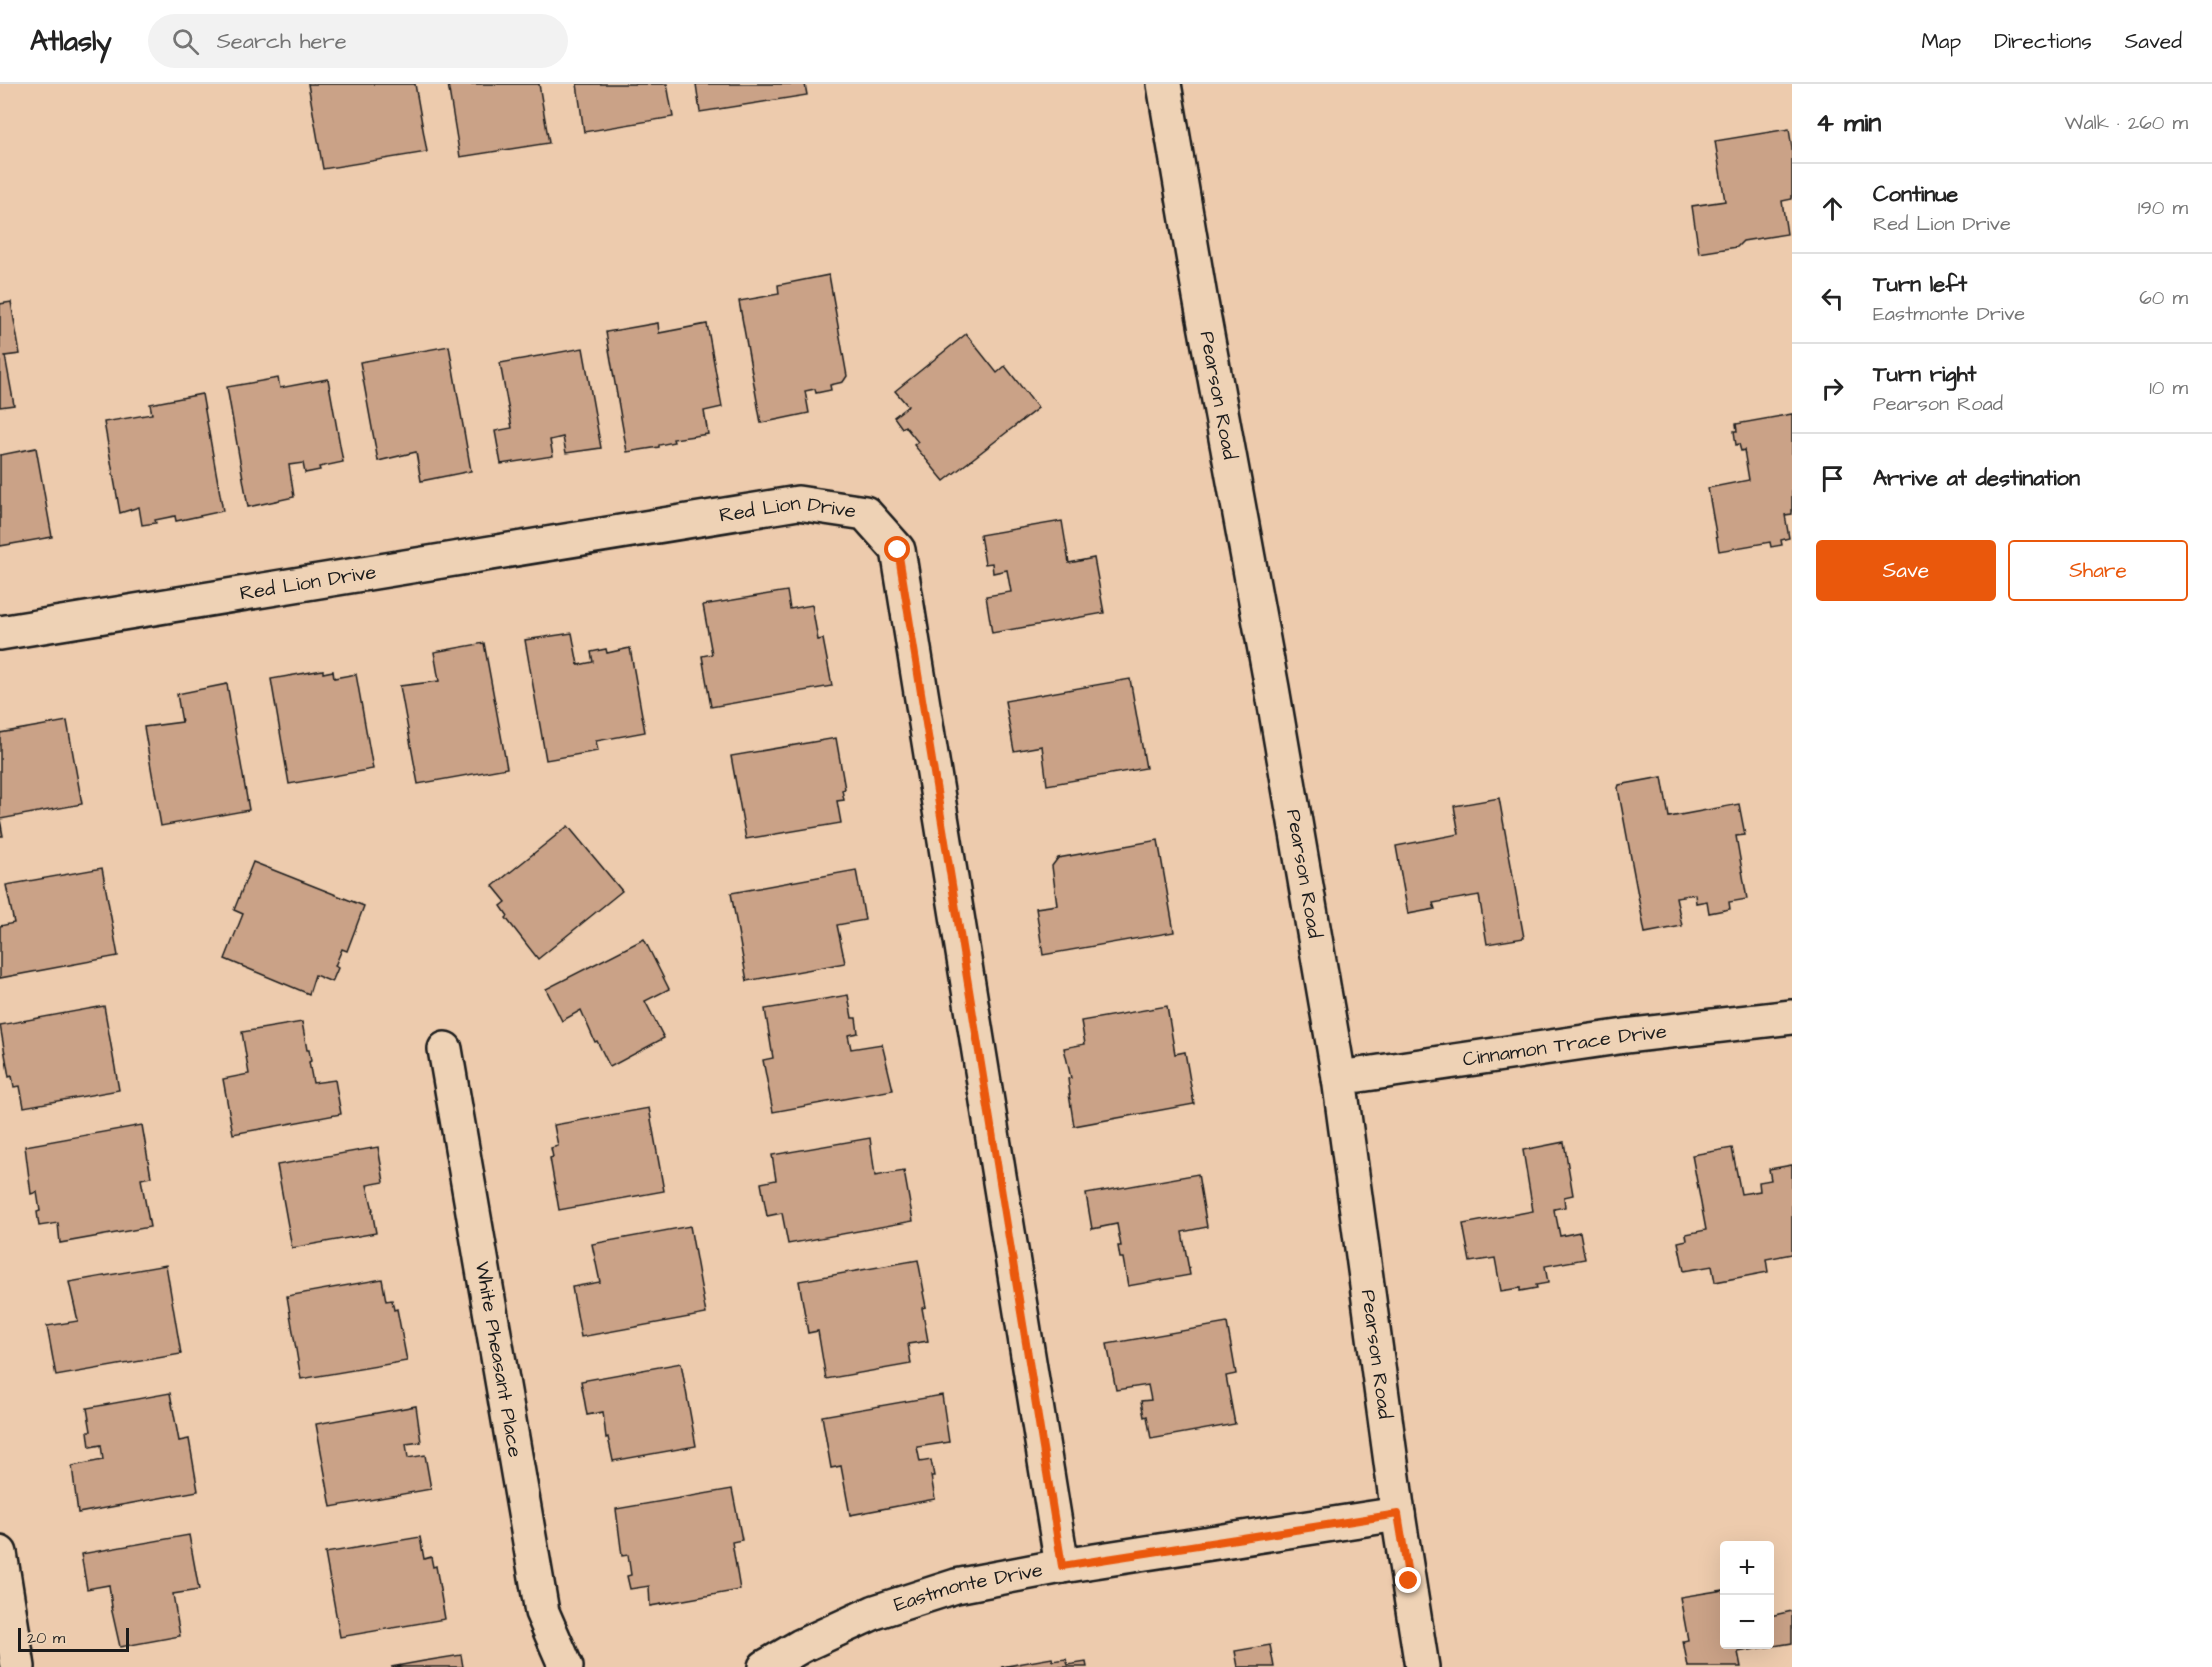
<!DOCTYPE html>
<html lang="en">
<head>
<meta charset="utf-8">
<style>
  body { margin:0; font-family:"Architects Daughter",sans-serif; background:#f2f2f2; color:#222 }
  .controls { position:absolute; right:18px; bottom:18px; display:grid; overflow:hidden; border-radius:6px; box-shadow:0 6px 24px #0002 }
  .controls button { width:54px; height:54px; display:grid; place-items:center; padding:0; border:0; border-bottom:2px solid #e0e0e0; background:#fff; color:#222; font:30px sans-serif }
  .scale { position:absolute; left:18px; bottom:15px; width:111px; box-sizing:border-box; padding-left:6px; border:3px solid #1c1c1c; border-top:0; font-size:16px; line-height:21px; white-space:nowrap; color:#1c1c1c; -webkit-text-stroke:4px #eed2b5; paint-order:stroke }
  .stop { position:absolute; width:18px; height:18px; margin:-14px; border:4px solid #ea580c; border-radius:50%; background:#fff }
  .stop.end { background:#ea580c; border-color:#fff; box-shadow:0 2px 6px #0008 }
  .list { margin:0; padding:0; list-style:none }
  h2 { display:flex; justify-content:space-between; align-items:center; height:78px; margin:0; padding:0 24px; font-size:26px }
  h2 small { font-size:20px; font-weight:400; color:#767676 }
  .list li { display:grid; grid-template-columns:39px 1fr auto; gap:18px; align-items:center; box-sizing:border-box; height:90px; padding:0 24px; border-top:2px solid #e0e0e0 }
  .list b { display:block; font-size:22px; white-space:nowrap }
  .list p { margin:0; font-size:20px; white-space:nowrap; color:#767676 }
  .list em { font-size:20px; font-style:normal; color:#767676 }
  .actions { display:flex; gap:12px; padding:18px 24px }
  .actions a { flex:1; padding:14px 0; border:2px solid #ea580c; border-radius:6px; text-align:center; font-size:21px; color:#ea580c }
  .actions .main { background:#ea580c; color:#fff }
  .icon { flex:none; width:33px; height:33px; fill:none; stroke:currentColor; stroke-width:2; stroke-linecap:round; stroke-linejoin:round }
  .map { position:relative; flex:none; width:1792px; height:1583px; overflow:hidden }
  header { display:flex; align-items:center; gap:36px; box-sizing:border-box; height:84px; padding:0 30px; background:#fff; border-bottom:2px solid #e0e0e0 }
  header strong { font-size:28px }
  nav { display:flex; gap:33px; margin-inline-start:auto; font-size:21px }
  .search { width:420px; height:54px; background:#f2f2f2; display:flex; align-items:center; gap:15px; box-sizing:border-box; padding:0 21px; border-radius:33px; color:#767676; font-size:22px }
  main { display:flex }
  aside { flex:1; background:#fff }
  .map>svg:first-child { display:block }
</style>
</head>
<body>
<header>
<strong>Atlasly</strong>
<div class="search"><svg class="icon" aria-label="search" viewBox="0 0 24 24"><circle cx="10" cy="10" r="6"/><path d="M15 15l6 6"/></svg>Search here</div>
<nav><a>Map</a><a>Directions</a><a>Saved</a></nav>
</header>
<main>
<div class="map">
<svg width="1792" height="1583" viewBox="0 0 1792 1583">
  <rect width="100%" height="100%" fill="#edcbad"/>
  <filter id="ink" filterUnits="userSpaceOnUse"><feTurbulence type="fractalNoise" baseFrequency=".0167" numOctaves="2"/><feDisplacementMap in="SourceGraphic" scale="12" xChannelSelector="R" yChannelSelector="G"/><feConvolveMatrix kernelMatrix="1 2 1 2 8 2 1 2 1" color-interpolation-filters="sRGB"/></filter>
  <g filter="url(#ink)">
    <!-- building -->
    <g fill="#caa287" stroke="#1c1c1c" stroke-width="1.5">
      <path d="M308 0H415L427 68 323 85Z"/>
      <path d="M448 0H539L549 59 460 73Z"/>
      <path d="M577 0H667L673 33 584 48Z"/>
      <path d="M696 0H805L807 11 700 28Z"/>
      <path d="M1789 45 1792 65V115L1782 117 1787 150 1743 157 1737 163 1699 169 1692 122 1725 117 1715 57Z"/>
      <path d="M829 191 847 292 843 298 830 301 831 306 816 309 815 305 805 307 809 329 761 339 739 217 779 210 778 201Z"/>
      <path d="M11 218 20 270 5 272 14 321 0 323V220Z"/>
      <path d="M658 239 659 249 707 240 722 323 704 327 708 350 673 355 674 358 659 361V363L627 368 606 248Z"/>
      <path d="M966 250 997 289 1005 282 1038 324 944 397 914 361 918 358 905 342 902 344 894 333 908 322 895 307Z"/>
      <path d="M449 262 471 387 421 397 416 368 378 377 360 278Z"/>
      <path d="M583 264 601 364 566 369 563 353 550 356 553 372 501 380 495 347 512 344 500 279Z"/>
      <path d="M278 294 280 304 328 295 343 378 319 383 320 386 305 389 303 379 289 381 294 413 248 423 227 303Z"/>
      <path d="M202 310 223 427 176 437 175 432 155 436 156 439 142 441 139 423 120 429 104 338 152 330 150 320Z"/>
      <path d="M1792 330V430L1785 431 1789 454 1781 456 1782 461 1771 463 1770 458 1719 467 1708 404 1749 396 1744 366 1741 367 1739 360 1736 361 1734 347H1737L1736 340Z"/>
      <path d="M36 364 52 453 0 462V371Z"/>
      <path d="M1062 437 1069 479 1094 474 1104 529 992 549 986 512 1011 508 1007 486 993 489 992 479 985 480 980 451Z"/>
      <path d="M787 507 790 525 812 521 818 556 823 555 832 602 711 623 702 572 712 570 703 521Z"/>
      <path d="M572 549 578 581 593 578 591 568 606 565 607 569 630 564 645 648 596 657 598 667 546 676 525 556Z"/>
      <path d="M484 559 507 684 418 700 400 602 439 597 434 568Z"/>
      <path d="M323 586V589L333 587 334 594 356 590 373 685 289 700 271 595Z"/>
      <path d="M1130 595 1146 684 1047 701 1042 662 1014 667 1005 617Z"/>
      <path d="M227 600 249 726 161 742 144 643 182 638 177 610Z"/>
      <path d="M67 637 82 720 0 735 3 752H0V649Z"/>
      <path d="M836 654 845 705 842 706 844 716 837 717 841 739 746 755 731 672Z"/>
      <path d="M1662 693 1669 733 1739 720 1745 751 1736 752 1747 815 1729 818 1730 825 1709 829 1707 817 1696 819 1695 810 1676 813 1682 842 1645 849 1618 704 1619 701Z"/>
      <path d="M1499 714 1524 854 1487 860 1479 811 1433 819 1435 825 1408 830 1396 762 1459 750 1454 722Z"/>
      <path d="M568 742 622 807 538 875 506 834 508 832 501 822 506 818 493 802Z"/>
      <path d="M1158 756 1174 848 1043 871 1036 824 1057 821 1052 782 1058 774Z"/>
      <path d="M253 778 364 822 347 867 342 865 335 882 338 884 332 898 315 891 309 910 225 875 243 830 234 826Z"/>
      <path d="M102 784 118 872 0 894V842L14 839 6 801Z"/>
      <path d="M856 786 865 836 837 841 845 879 747 897 731 809Z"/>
      <path d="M644 855 669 905 645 917 664 954 610 983 597 957 595 958 581 926 562 937 546 905Z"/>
      <path d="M848 911 852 934H856L858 949 848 951 851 965 882 960 893 1006 773 1028 763 976 773 974 765 925Z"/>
      <path d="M104 922 119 1006 24 1023 20 1002 14 1003 12 992 9 993 0 941Z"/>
      <path d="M1167 922 1175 970 1185 968 1194 1020 1074 1042 1069 1010H1070L1068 995 1071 994 1064 964 1085 960 1081 937Z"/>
      <path d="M302 938 307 966H309L311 977 309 978 313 999 335 996 341 1030 233 1050 223 995 249 990 242 948Z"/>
      <path d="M649 1024 664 1107 559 1126 550 1074 553 1073 551 1064 558 1062 554 1041Z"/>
      <path d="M142 1041 151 1093 141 1095 150 1143 60 1159 58 1139 39 1142 37 1128 40 1127 37 1108 31 1110 25 1062Z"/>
      <path d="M870 1054 875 1092 904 1087 913 1137 788 1160 782 1129 767 1132 761 1099 776 1096 772 1071Z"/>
      <path d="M1564 1058 1573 1111 1564 1113 1565 1123 1554 1125 1555 1132H1556L1560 1152 1580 1148 1585 1175 1545 1182 1548 1199 1536 1201 1537 1204 1520 1207V1204L1501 1207 1495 1174 1470 1178 1463 1140 1533 1127 1523 1066Z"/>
      <path d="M378 1063 384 1098 367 1101 373 1126H372L376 1149 292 1164 277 1081Z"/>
      <path d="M1732 1064 1741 1110 1760 1107 1759 1098 1771 1096 1769 1085 1792 1081V1170L1766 1175 1768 1188 1715 1198 1712 1182 1684 1187 1678 1158 1687 1156 1686 1150 1706 1146 1692 1071Z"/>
      <path d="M1198 1090 1207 1143 1182 1148 1190 1191 1128 1202 1123 1174H1120L1118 1162H1121L1117 1140 1092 1145 1086 1110Z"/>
      <path d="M690 1142 706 1230 581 1253 572 1203 600 1198 592 1160Z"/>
      <path d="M918 1176 924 1207 923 1208 926 1223 922 1224 928 1257 908 1260 911 1280 826 1295 818 1247 808 1249 799 1197Z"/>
      <path d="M166 1181 181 1270 56 1292 47 1242 78 1237 69 1198Z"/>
      <path d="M382 1195 386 1217 392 1216 394 1226 397 1225 407 1277 301 1295 287 1212Z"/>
      <path d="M1227 1239 1236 1290 1226 1292 1235 1340 1151 1355 1147 1332 1144 1333 1141 1317 1151 1316 1148 1301 1116 1306 1107 1260Z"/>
      <path d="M681 1279 696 1362 613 1377 608 1353 606 1354 603 1328 587 1331 581 1297Z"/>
      <path d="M170 1309 179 1357 189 1355 198 1407 78 1429 72 1382 103 1376 101 1361 90 1363 88 1347H91L87 1324Z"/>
      <path d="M942 1311 949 1358 917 1363 920 1378 931 1376 934 1392H931L935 1415 850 1431 841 1382 831 1384 822 1332Z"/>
      <path d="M416 1322 421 1358 406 1360 408 1374 425 1371 431 1405 331 1423 316 1340Z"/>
      <path d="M732 1405 742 1456 732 1458 740 1506 650 1522 649 1502 630 1505 627 1492 631 1491 628 1471 622 1472 616 1425Z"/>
      <path d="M189 1451 199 1506 173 1510 180 1552 120 1563 111 1523H112L109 1501 87 1505 81 1470Z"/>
      <path d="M420 1453 424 1475 431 1473 433 1483 436 1482 445 1535 340 1553 325 1469Z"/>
      <path d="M1724 1506V1560H1770V1532L1792 1527V1559L1738 1568 1741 1583H1688L1683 1557 1688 1556 1680 1513Z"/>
      <path d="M1270 1561 1274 1583H1238L1235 1567Z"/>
      <path d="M461 1571 463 1583H391L424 1577Z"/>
      <path d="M1052 1574 1053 1577 1066 1575 1068 1581 1086 1578 1087 1583H1001Z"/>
    </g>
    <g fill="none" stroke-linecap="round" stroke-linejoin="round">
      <!-- street casing -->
      <g stroke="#1c1c1c" stroke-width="38">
        <g id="street">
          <path id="s1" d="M0 549 798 419 865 429 898 466 1062 1482"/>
          <path id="s2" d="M445 965 542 1528 566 1583"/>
          <path id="s3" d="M1339 994 1625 952 1792 933"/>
          <path d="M0 1469 18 1583"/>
          <path id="s4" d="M765 1583 801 1562 875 1528 956 1502 1062 1482 1398 1430"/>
        </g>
      </g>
      <!-- secondary casing -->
      <g stroke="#1c1c1c" stroke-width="38">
        <g id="secondary">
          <path id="s5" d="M1164 0 1200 213 1272 604 1339 994 1398 1430 1422 1583"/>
        </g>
      </g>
      <!-- street -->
      <use href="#street" stroke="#eed2b5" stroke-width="33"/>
      <!-- secondary -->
      <use href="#secondary" stroke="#eed2b5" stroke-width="33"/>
    </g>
  </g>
  <g fill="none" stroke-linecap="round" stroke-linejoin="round" filter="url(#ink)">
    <!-- route -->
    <path stroke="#ea580c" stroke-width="8" d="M898 466 1062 1482 1398 1430 1409 1497"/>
  </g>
  <g text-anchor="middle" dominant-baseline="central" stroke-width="4.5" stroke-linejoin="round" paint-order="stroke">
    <!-- street labels -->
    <g font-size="20" fill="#1c1c1c" stroke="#eed2b5">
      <text stroke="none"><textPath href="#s5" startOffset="316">Pearson Road</textPath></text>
      <text stroke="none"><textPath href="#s1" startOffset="798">Red Lion Drive</textPath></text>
      <text stroke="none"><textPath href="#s1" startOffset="312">Red Lion Drive</textPath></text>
      <text stroke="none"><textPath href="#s5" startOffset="802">Pearson Road</textPath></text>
      <text stroke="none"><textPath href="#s3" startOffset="228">Cinnamon Trace Drive</textPath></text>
      <text stroke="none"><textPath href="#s5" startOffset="1288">Pearson Road</textPath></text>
      <text stroke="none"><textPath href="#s2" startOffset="315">White Pheasant Place</textPath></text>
      <text stroke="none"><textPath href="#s4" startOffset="220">Eastmonte Drive</textPath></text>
    </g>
  </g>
</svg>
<div class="controls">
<button>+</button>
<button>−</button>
</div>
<div class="scale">20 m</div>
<div class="stop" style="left:898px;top:466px"></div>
<div class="stop end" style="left:1409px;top:1497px"></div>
</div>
<aside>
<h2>4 min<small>Walk · 260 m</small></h2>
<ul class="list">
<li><svg class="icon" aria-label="ahead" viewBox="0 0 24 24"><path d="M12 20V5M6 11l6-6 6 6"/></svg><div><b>Continue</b><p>Red Lion Drive</p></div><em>190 m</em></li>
<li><svg class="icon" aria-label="left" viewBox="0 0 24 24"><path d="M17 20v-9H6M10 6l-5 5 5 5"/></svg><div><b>Turn left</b><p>Eastmonte Drive</p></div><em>60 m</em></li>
<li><svg class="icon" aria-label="right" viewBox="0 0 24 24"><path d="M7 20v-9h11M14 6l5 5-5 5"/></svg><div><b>Turn right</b><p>Pearson Road</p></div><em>10 m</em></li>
<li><svg class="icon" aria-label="arrive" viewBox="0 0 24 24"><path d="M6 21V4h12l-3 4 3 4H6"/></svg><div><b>Arrive at destination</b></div></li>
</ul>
<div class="actions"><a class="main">Save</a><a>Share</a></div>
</aside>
</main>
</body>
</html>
